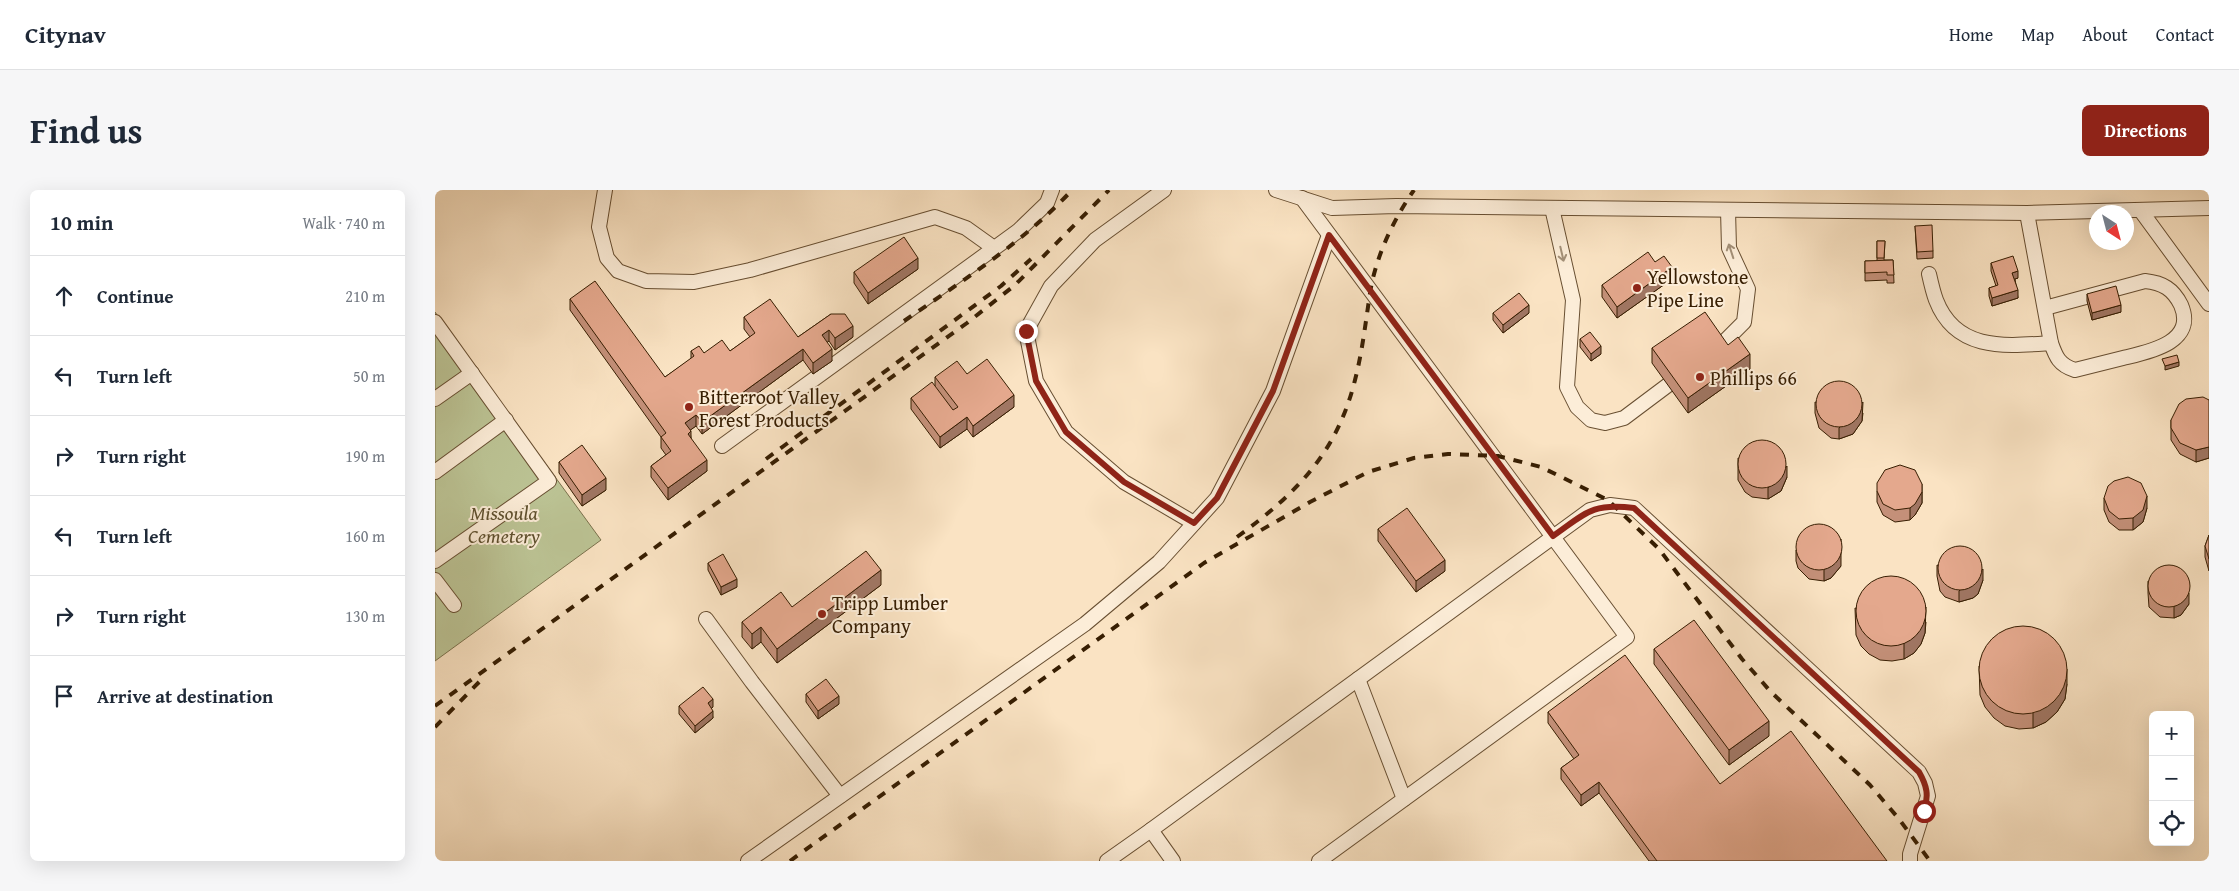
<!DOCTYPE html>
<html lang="en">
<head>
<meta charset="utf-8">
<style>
  body { margin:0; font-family:"Gentium Book Plus",serif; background:#f6f6f7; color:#1f2937 }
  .controls { position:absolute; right:15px; bottom:15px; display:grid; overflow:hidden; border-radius:8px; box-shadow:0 5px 20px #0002 }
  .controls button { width:45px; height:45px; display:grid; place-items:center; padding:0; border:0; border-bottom:1px solid #e0e1e3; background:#fff; color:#1f2937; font:25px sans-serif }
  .compass { position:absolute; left:1654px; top:15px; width:45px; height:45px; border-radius:50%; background:#fff; box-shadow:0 5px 20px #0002; rotate:144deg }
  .stop { position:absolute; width:15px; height:15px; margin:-11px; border:4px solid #8f2418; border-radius:50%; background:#fff }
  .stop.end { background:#8f2418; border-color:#fff; box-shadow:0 1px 5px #0008 }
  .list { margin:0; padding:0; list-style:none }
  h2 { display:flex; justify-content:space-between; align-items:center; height:65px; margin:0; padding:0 20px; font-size:21px }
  h2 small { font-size:16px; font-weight:400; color:#747a83 }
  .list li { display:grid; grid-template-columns:32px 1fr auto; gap:15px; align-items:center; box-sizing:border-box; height:80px; padding:0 20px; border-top:1px solid #e0e1e3 }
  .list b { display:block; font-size:19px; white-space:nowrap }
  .list em { font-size:16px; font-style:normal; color:#747a83 }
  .icon { flex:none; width:28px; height:28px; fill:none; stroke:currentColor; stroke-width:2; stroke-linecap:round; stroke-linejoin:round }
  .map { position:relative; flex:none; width:1774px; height:671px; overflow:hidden; border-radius:8px }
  header { display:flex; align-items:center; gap:30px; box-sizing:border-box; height:70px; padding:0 25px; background:#fff; border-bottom:1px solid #e0e1e3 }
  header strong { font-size:24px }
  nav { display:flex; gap:28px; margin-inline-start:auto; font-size:18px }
  .intro { display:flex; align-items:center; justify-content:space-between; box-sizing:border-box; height:120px; padding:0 30px }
  h1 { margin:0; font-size:35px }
  .button { padding:12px 22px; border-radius:8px; background:#8f2418; color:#fff; font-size:18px; font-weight:700 }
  main { display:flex; gap:30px; padding:0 30px }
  aside { flex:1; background:#fff; border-radius:8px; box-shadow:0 5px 20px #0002 }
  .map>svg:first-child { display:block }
</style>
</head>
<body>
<header>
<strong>Citynav</strong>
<nav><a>Home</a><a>Map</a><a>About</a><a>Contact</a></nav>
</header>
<div class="intro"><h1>Find us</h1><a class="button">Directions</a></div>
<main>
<aside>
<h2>10 min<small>Walk · 740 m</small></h2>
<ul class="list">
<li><svg class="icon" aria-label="ahead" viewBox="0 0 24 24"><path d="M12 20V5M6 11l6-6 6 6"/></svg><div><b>Continue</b></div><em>210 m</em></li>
<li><svg class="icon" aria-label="left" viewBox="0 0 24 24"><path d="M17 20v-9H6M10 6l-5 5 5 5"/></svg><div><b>Turn left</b></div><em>50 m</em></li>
<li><svg class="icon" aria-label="right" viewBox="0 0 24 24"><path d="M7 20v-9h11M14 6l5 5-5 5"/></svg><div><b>Turn right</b></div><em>190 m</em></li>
<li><svg class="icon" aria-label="left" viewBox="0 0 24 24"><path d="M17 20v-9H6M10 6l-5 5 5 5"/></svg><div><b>Turn left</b></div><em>160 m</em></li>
<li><svg class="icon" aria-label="right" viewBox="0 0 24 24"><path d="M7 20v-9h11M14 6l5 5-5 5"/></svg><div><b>Turn right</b></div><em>130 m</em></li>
<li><svg class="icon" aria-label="arrive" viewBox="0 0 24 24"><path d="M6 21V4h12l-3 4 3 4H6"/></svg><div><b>Arrive at destination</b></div></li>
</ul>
</aside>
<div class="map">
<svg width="1774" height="671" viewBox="0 0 1774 671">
  <rect width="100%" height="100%" fill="#fae3c3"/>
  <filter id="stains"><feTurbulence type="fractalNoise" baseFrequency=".004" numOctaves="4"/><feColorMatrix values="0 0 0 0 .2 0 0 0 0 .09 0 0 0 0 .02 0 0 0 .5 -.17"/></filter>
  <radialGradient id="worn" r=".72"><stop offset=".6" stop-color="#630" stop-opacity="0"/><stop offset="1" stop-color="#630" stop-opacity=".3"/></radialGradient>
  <!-- green -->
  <path fill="#bcc495" stroke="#7a714c" d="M0 122 166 350 0 471Z"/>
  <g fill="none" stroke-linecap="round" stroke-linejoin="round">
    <!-- minor casing -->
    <g stroke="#684f32" stroke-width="16">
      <g id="minor">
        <path d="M170 0 164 37 172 68 183 81 211 91 259 92 315 80 500 27 531 38 559 58"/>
        <path d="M729 0 660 50 616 96 591 141 601 191 631 242 689 292 759 333"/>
        <path d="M841 0 897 18 961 16 1592 23 1774 18"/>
        <path d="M867 8 1192 447 884 671"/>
        <path d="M1117 18 1138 110 1132 197 1142 217 1156 230 1170 233 1189 228 1233 195"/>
        <path d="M1706 21 1774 114"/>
        <path d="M1592 23 1616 153C1621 167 1624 175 1640 180 1656 176 1672 172 1688 168 1713 162 1762 153 1746 115 1738 99 1728 93 1710 91L1610 118"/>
        <path d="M1494 84C1496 93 1498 102 1501 110 1521 162 1571 156 1616 153"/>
        <path d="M0 132 114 291 0 371"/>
        <path d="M1284 157 1309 132 1313 99 1294 58 1293 20"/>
        <path d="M0 209 37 183"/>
        <path d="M287 256 583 41 612 13 617 0"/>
        <path d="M0 282 71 230"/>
        <path d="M0 390 19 415"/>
        <path d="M271 429 317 492 405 606"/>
        <path d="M923 489 969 609"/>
        <path d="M313 671 650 434 724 372 782 308 838 201 894 45"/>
        <path d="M672 671 716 640"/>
        <path d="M738 671 716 640 1155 320 1175 315 1199 318 1484 582 1490 593 1493 606 1475 664V671"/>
      </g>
    </g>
    <!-- minor -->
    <use href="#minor" stroke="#fcedd8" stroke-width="14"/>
    <!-- rail -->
    <g stroke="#371e02" stroke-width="4" stroke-dasharray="9 9" stroke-linecap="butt">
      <path d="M469 131C527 91 589 52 637 0"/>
      <path d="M331 269 566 96 596 69"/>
      <path d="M802 347C861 304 902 263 920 190 928 159 931 128 936 97 943 62 959 29 979 0"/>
      <path d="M0 516 532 133 580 95 674 0"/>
      <path d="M0 537 49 487"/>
      <path d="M355 671 769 373 875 312 933 282 979 268 1013 264 1063 266 1106 277 1173 310 1224 359 1307 469 1336 502 1435 595 1464 629 1495 671"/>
    </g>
  </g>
  <!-- wall -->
  <g fill="#c49079" stroke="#371e02">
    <path d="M1480 36 1498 61V68L1482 69Z"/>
    <path d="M1442 51H1450L1449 70H1458L1459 93H1452V90L1430 91V71H1442Z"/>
    <path d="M1220 72 1237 89 1182 128 1167 107V95Z"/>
    <path d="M1556 73 1583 88 1580 89 1583 108 1557 116 1554 106V98L1561 96 1556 81Z"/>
    <path d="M483 79 433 114 419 93V82Z"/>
    <path d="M1652 104 1686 122 1657 130 1652 111Z"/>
    <path d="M135 109 230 187 256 169V161L269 163 295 161 315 147 309 139V127L363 147 396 124 418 147 400 160 394 151 392 152 397 171 378 184 368 170 267 244 261 236 255 240 256 249 272 281 233 310 216 287V276L231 265 226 258V247L135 120Z"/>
    <path d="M1058 123H1094L1068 143 1058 130Z"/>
    <path d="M1145 149 1166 164 1156 171 1145 157Z"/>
    <path d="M1217 158 1315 179 1253 223 1217 173Z"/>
    <path d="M532 184 579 217 538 247 532 239 505 258 476 219V208L500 196V187Z"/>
    <path d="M1774 210V268L1761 272 1745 264 1736 250V230Z"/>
    <path d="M1380 212 1428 223 1427 231 1418 244 1404 249 1396 248 1384 238 1380 223Z"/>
    <path d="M1303 268 1352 287 1346 301 1333 309 1317 307 1310 302 1303 290Z"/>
    <path d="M124 272 171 300 147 316 124 283Z"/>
    <path d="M1487 294V313L1480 325 1475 330 1460 332 1448 325 1442 312V301Z"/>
    <path d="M1669 308 1712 318 1708 332 1698 340H1684L1674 332 1669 320Z"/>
    <path d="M943 339 1010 381 981 402 943 351Z"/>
    <path d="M1774 345V381L1770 367V356Z"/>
    <path d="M1361 360 1406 376 1396 388 1389 391 1374 389 1363 378 1361 371Z"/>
    <path d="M273 373 302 397 286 405 273 380Z"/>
    <path d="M1502 375 1548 390 1543 404 1538 408 1524 412 1510 407 1505 401 1502 386Z"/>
    <path d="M1713 391 1754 414 1746 425 1739 428 1725 427 1714 417 1713 403Z"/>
    <path d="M446 395 342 473 326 452 317 459 307 447V432Z"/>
    <path d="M1420 418 1491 432 1490 443 1486 454 1479 463 1469 469 1457 471 1445 470 1434 464 1426 456 1421 445Z"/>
    <path d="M1219 459 1334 546 1294 575 1219 474Z"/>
    <path d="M1544 476 1632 494 1630 509 1622 522 1611 532 1598 538 1584 539 1570 536 1559 528 1550 517 1545 505Z"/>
    <path d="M371 504 404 514 383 529 371 512Z"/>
    <path d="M244 516 278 517 276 518 278 528 260 543 244 524Z"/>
    <path d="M1113 522 1285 594 1452 671H1214L1164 603 1146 616 1126 589V578L1139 569 1113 533Z"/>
  </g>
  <!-- shaded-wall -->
  <g fill="#a07663" stroke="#371e02">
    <path d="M483 68V79L433 114V103Z"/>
    <path d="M1237 77V89L1182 128V117Z"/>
    <path d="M1583 81V88L1577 90V83Z"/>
    <path d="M1583 100V108L1557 116V108Z"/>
    <path d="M1094 115V123L1068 143V135Z"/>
    <path d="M1686 115V122L1657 130V123Z"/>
    <path d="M418 136V147L400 160V148Z"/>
    <path d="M394 140V151L387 156V145Z"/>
    <path d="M1166 156V164L1156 171V164Z"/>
    <path d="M368 159V170L267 244V232Z"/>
    <path d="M397 159V171L378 184V173Z"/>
    <path d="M1315 164V179L1253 223V208Z"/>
    <path d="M1744 172V176L1730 180V176Z"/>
    <path d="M579 205V217L538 247V236Z"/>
    <path d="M1428 212 1427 231 1418 244 1404 249V238Z"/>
    <path d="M261 225V236L250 244V233Z"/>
    <path d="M532 227V239L505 258V247Z"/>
    <path d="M256 241V253L253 244Z"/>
    <path d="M1774 257V268L1761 272V260Z"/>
    <path d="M272 270V281L233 310V298Z"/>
    <path d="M1352 276V287L1346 301 1333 309V298Z"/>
    <path d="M171 288V300L147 316V305Z"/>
    <path d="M1487 302V313L1480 325 1475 330V318Z"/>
    <path d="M1712 306V318L1708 332 1698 340V328Z"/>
    <path d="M1406 349V376L1396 388 1389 391V379Z"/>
    <path d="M1010 370V381L981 402V391Z"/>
    <path d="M1548 379V390L1543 404 1538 408 1524 412V401Z"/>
    <path d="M446 380V395L342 473V459Z"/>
    <path d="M302 389V397L286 405V397Z"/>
    <path d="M1754 403V414L1746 425 1739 428V417Z"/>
    <path d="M1491 417 1490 443 1486 454 1479 463 1469 469V454Z"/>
    <path d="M326 437V452L317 459V444Z"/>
    <path d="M1632 479V494L1630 509 1622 522 1611 532 1598 538V523Z"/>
    <path d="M404 506V514L383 529V521Z"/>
    <path d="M278 509V517L273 521V513Z"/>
    <path d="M278 521V528L260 543V536Z"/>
    <path d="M1334 531V546L1294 575V560Z"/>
    <path d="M1164 592V603L1146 616V605Z"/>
  </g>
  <!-- building -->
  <g fill="#e4a88d" stroke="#371e02">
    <path d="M1497 35 1498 61 1482 62 1480 36Z"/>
    <path d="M469 47 483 68 433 103 419 82Z"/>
    <path d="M1442 51H1450L1449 68H1442Z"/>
    <path d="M1213 62 1220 72 1229 66 1237 77 1182 117 1167 95Z"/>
    <path d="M1578 66 1583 81 1577 83 1583 100 1557 108 1554 98 1563 95 1556 73Z"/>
    <path d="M1458 70 1459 85H1452V82L1430 83V71Z"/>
    <path d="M160 91 230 187 259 166 256 161 264 156 269 163 287 150 295 161 320 143 309 127 335 109 363 147 396 124H410L418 136 400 148 394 140 387 145 397 159 378 173 368 159 267 232 261 225 250 233 256 241 253 244 272 270 233 298 216 276 236 261 226 247 231 243 135 109Z"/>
    <path d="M1681 96 1686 115 1657 123 1652 104Z"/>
    <path d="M1084 103 1094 115 1068 135 1058 123Z"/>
    <path d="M1270 122 1293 155 1303 147 1315 164 1253 208 1217 158Z"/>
    <path d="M1155 142 1166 156 1156 164 1145 149Z"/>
    <path d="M1742 165 1744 172 1730 176 1727 169Z"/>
    <path d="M552 169 579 205 538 236 532 227 505 247 476 208 497 192 518 220 523 217 500 187 522 171 532 184Z"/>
    <circle cx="1404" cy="214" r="23"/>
    <path d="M1768 207 1774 210V257L1761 260 1745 253 1736 238V230L1744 214 1751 209Z"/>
    <circle cx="1327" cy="274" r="24"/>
    <path d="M147 255 171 288 147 305 124 272Z"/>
    <path d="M1465 275 1480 280 1487 294V302L1480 314 1475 318 1460 320 1448 314 1442 301V293L1450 280Z"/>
    <path d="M1693 287 1706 293 1712 306 1708 320 1698 328 1684 329 1674 321 1669 308 1673 296 1679 291Z"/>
    <path d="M972 318 1010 370 981 391 943 339Z"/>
    <circle cx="1384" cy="357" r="23"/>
    <path d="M1774 345V369L1770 356Z"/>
    <circle cx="1525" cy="378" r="22"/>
    <path d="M431 361 446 380 342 459 326 437 317 444 307 432 346 402 357 417Z"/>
    <path d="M288 364 302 389 286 397 273 373Z"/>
    <circle cx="1734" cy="396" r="21"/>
    <circle cx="1456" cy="421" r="35"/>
    <path d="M1259 430 1334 531 1294 560 1219 459Z"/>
    <circle cx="1588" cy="480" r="44"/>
    <path d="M1190 465 1285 594 1356 541 1452 671H1222L1164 592 1146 605 1126 578 1144 565 1113 522Z"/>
    <path d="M391 489 404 506 383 521 371 504Z"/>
    <path d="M268 497 278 509 273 513 278 521 260 536 244 516Z"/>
  </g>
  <!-- one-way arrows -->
  <defs><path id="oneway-shaft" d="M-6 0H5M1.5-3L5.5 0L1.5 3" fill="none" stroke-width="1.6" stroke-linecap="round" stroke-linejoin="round" transform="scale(1.25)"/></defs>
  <g stroke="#a39078">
    <use href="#oneway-shaft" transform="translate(1296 61) rotate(-108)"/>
    <use href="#oneway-shaft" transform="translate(1127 64) rotate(77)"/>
  </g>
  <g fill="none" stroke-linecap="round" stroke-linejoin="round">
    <!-- route -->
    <path stroke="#8f2418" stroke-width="6" d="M591 141 601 191 631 242 689 292 759 333 782 308 838 201 894 45 1118 346C1151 323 1156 313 1199 318L1484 582C1492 596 1494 605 1489 621"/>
  </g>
  <!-- markers -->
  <g fill="#8f2418" stroke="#fcedd8" stroke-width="2">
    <circle cx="1202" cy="98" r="5"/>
    <circle cx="1265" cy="187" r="5"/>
    <circle cx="254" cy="217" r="5"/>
    <circle cx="387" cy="424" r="5"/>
  </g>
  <g text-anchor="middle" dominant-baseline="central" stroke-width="4" stroke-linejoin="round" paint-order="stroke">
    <!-- poi labels -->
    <g font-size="20" fill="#371e02" stroke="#fcedd8" text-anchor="start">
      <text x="1212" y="86">Yellowstone<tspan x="1212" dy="23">Pipe Line</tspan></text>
      <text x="1275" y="187">Phillips 66</text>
      <text x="264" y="206">Bitterroot Valley<tspan x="264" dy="23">Forest Products</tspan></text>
      <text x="397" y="412">Tripp Lumber<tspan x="397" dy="23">Company</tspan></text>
    </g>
    <!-- park labels -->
    <g font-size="20" font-style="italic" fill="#5f502e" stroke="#fcedd8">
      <text x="69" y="322">Missoula<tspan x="69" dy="23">Cemetery</tspan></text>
    </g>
  </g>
  <rect width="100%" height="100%" filter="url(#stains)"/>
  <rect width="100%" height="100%" fill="url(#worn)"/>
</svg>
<div class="controls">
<button>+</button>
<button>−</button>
<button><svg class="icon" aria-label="locate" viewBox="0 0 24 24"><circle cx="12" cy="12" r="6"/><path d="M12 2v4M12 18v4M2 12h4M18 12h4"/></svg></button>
</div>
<svg class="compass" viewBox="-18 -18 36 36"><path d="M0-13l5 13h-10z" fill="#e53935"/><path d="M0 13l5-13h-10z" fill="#747a83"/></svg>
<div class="stop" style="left:1489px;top:621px"></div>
<div class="stop end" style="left:591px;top:141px"></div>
</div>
</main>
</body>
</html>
